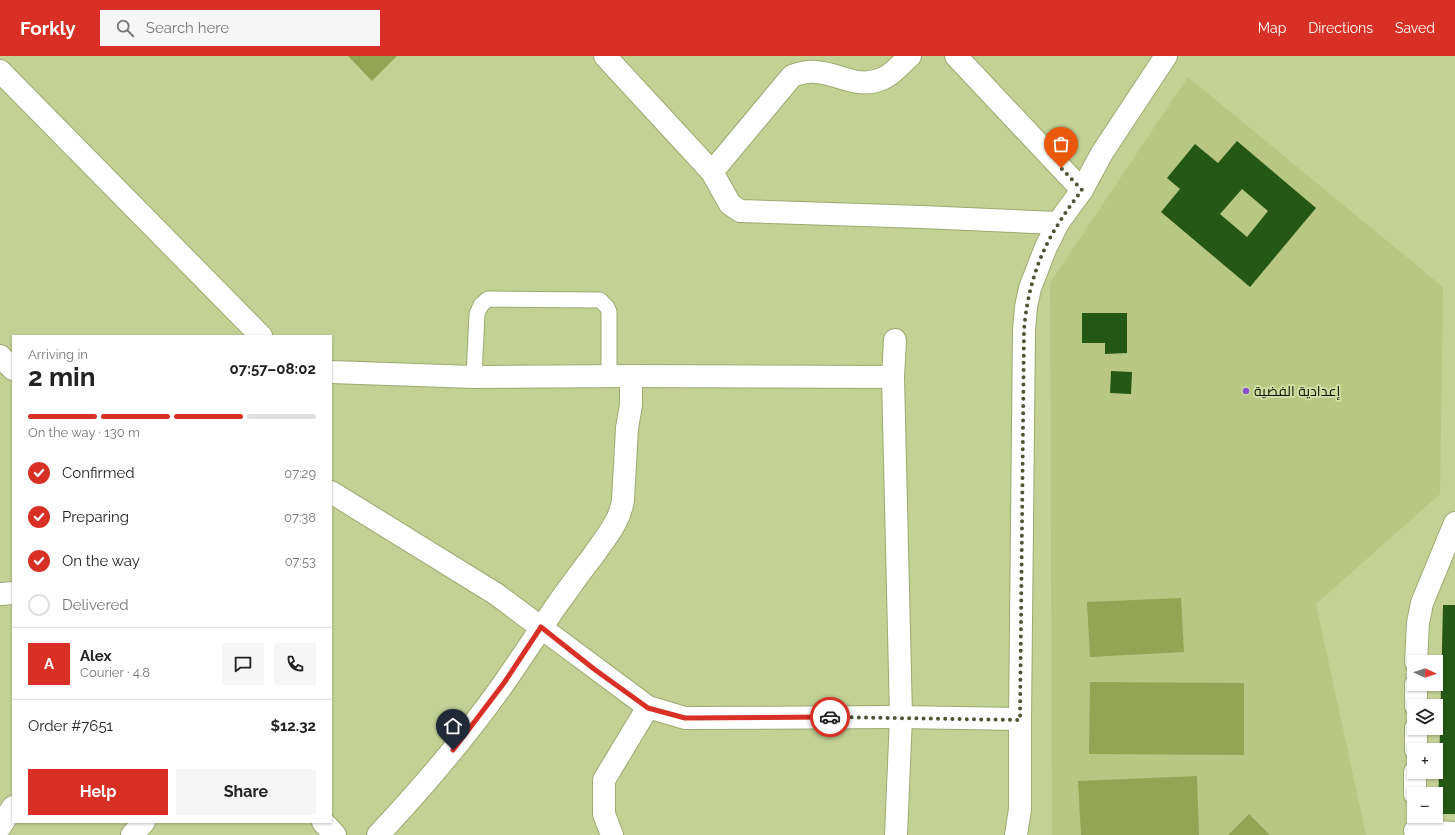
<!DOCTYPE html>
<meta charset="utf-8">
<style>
body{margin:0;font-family:Raleway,Cairo,sans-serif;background:#f6f6f6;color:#222;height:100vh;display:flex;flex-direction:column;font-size:15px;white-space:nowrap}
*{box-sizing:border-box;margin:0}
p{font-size:13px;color:#767676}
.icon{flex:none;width:22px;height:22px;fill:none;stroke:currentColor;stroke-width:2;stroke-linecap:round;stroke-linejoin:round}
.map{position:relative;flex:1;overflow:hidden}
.panel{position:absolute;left:12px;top:279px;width:320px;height:488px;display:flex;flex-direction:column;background:#fff;border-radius:0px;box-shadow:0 1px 3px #0004}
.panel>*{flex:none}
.needle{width:26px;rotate:94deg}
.fabs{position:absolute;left:1407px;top:599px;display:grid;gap:8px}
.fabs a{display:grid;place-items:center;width:36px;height:36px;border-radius:0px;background:#fff;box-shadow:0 1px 3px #0004;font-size:20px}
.pin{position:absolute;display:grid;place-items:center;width:34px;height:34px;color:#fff;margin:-41px -17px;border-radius:50% 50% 50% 0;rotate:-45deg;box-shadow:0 0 4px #0007}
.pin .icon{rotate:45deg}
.courier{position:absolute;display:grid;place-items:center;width:40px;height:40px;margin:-20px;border:3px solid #d93025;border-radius:50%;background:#fff;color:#222;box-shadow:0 1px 5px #0007}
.head em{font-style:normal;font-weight:700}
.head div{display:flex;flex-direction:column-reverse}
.head{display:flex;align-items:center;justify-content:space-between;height:68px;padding:0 16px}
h1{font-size:26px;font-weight:700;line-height:30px}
.bar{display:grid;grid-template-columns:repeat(4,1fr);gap:6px 4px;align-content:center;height:48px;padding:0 16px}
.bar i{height:5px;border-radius:3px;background:#e0e0e0}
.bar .active{background:#d93025}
.bar p{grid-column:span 4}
.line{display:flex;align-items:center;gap:10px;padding:0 16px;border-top:1px solid #e0e0e0}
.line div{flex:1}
.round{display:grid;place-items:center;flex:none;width:42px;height:42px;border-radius:0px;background:#f6f6f6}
ol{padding:0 16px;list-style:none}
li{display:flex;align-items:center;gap:12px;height:44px}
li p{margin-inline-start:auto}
li .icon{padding:4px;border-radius:50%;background:#d93025;color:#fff;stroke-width:4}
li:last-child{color:#767676}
li i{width:22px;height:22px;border:2px solid #e0e0e0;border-radius:50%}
.cta{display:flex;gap:8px;margin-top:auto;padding:8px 16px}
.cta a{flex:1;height:46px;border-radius:0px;background:#d93025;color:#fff;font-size:16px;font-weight:700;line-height:46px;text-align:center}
.cta a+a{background:#f6f6f6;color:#222}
header{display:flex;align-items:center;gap:24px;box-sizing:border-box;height:56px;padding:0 20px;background:#d93025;color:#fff}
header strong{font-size:19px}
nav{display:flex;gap:22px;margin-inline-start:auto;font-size:14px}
.search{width:280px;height:36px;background:#f6f6f6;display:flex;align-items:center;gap:10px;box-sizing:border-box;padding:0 14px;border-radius:0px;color:#767676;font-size:15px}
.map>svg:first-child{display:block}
.built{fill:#b8c784}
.green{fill:#93a555}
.building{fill:#255715;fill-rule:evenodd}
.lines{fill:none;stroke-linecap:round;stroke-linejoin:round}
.service-casing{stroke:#9caa6f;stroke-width:17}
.minor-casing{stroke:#9caa6f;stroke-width:24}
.tertiary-casing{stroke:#9caa6f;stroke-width:24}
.service{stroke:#fff;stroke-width:15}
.minor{stroke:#fff;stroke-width:22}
.tertiary{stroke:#fff;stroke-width:22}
.done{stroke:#4d5434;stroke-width:4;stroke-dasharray:0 7.2}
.route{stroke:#d93025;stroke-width:5}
.poi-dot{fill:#8453cb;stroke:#cfdea1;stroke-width:1.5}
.labels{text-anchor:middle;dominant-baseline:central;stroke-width:4;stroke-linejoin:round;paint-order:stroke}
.poi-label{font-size:14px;fill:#0d1100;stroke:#cfdea1;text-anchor:start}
</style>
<header>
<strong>Forkly</strong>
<div class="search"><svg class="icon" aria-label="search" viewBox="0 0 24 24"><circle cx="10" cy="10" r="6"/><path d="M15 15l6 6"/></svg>Search here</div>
<nav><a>Map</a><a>Directions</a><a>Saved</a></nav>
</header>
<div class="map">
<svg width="1455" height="779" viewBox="0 0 1455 779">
<rect width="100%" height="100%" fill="#c3d195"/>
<path class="built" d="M1188,21L1443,231L1440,438L1316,548L1366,779H1052L1050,227Z"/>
<g class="green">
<path d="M348,0H397L372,25Z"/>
<path d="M1181,542L1184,596L1090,601L1087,546Z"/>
<path d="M1090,626L1244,627V699L1089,698Z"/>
<path d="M1197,720L1199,779H1081L1078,725Z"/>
<path d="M1249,758L1270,779H1228Z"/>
</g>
<g class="building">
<path d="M1237,85L1316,152L1250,231L1161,156L1180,133L1167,122L1195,88L1218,107ZM1242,133L1268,155L1247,181L1220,158Z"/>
<path d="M1082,257H1127V297L1105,298V287H1082Z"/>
<path d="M1111,315L1132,316L1131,338L1110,337Z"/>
<path d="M1443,549H1455V758H1438Z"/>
</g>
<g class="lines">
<defs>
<path id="service" d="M474,321L477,258L481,249L488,243L600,244L607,251L609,256V321"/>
<g id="minor">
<path d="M605,0L712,116L730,148L740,155L922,161L1058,167"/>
<path d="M956,0L1082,134"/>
<path d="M0,15L261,280"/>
<path d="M712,116L792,20C800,17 807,15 816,16C841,18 859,34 884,22C893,18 903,6 910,0"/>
<path d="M895,284L893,321L901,661L896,779"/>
<path d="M0,300L13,313"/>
<path d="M331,316L474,321L631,320L893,321"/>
<path d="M331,436L496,538L648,651L685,662L901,661L1020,663"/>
<path d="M0,538L13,537"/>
<path d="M1416,606L1418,567L1422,547L1455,467"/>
<path d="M1416,650V628"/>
<path d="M1416,694V672"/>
<path d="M1415,738V716"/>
<path d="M323,766L335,779"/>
<path d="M0,771L13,751"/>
<path d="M1415,775L1455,777"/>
<path d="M132,779L144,766"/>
<path d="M378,779C423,731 466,681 504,627C523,600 540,573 559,546C570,531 581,515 593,500C605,482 620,466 623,444L627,372L631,349V320"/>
<path d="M612,779L604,758V724L648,651"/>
</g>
<path id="tertiary" d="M1016,779L1020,753V663L1024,274L1026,251L1030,232L1046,191L1058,167L1082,134L1102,97L1166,0"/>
</defs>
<use href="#service" class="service-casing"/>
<use href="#minor" class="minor-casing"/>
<use href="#tertiary" class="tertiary-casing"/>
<use href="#service" class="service"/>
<use href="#minor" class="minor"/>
<use href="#tertiary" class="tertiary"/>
</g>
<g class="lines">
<path class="done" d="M830,661L1020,664L1024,274C1027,236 1038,199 1059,167C1066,155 1074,145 1082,134L1061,112"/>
<path class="route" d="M453,694L504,627L541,571L594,613L648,652L685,662L830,661"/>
</g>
<circle class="poi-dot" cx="1246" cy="335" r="4"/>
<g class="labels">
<g class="poi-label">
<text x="1254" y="335">إعدادية الفضية</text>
</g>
</g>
</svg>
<div class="fabs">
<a><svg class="needle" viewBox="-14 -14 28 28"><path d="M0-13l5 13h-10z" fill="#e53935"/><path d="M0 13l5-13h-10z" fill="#767676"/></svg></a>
<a><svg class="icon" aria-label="layers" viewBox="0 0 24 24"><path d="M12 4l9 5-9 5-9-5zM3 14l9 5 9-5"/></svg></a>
<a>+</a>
<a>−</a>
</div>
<div class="pin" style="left:1061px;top:112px;background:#ea580c"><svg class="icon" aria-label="bag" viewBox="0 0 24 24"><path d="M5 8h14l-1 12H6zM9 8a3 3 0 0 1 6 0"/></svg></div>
<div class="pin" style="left:453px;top:694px;background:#1f2937"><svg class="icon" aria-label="home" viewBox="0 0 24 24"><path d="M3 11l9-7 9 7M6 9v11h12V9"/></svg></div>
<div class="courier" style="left:830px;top:661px"><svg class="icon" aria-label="car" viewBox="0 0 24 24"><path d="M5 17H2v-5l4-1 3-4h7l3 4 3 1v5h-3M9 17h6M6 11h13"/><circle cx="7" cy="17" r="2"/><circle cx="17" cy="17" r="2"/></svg></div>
<section class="panel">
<div class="head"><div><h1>2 min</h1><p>Arriving in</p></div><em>07:57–08:02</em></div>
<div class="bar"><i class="active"></i><i class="active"></i><i class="active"></i><i></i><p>On the way · 130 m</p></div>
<ol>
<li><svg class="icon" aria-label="check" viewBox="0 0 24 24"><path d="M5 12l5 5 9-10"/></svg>Confirmed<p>07:29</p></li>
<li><svg class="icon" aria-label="check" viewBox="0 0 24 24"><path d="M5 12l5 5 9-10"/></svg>Preparing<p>07:38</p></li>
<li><svg class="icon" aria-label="check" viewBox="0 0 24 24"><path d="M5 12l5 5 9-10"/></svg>On the way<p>07:53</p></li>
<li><i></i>Delivered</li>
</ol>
<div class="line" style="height:72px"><b class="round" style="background:#d93025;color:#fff">A</b><div><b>Alex</b><p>Courier · 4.8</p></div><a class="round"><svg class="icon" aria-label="chat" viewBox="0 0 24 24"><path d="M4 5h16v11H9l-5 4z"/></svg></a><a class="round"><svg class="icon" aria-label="phone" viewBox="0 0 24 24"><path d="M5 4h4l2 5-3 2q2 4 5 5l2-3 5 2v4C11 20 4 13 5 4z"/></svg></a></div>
<div class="line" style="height:52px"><div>Order #7651</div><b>$12.32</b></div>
<div class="cta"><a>Help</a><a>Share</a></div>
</section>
</div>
